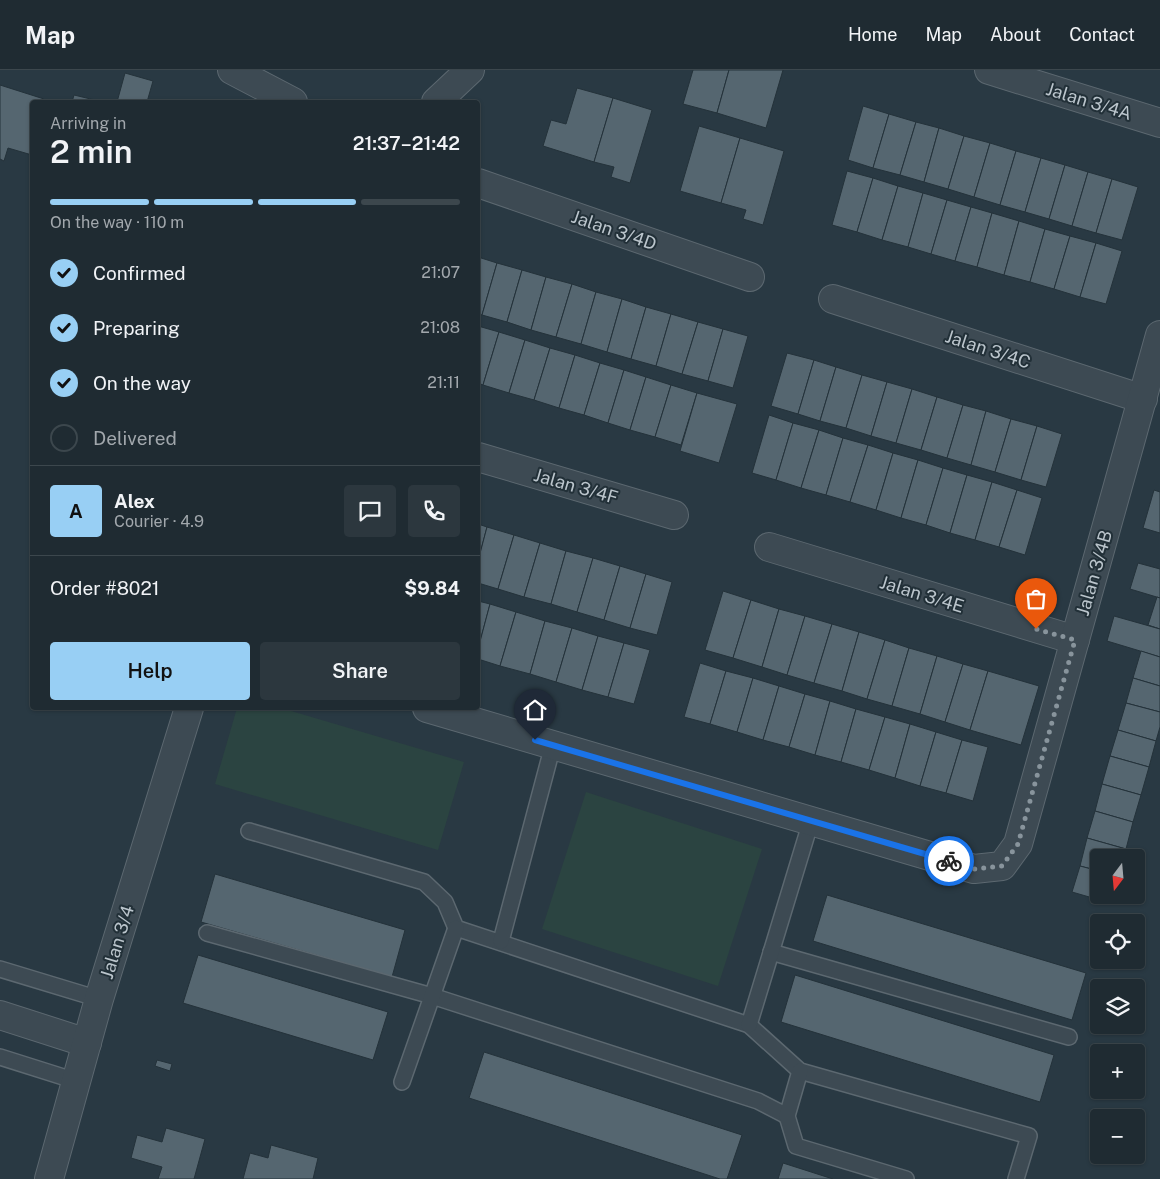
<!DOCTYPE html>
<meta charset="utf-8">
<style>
body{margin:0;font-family:"Public Sans",sans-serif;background:#2c373e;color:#f1f3f6;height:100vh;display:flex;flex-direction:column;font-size:19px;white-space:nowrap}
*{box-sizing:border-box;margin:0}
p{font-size:16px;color:#a1a7ac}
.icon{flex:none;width:28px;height:28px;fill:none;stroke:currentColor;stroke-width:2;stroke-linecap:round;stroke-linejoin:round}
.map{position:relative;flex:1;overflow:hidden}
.side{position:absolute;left:30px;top:30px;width:450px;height:610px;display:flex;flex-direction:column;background:#1f2b32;border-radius:5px;box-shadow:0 1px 4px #0004,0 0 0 1px #3c474d}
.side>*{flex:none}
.needle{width:32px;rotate:196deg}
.tools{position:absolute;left:1090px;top:779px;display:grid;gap:10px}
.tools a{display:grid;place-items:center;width:55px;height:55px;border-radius:5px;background:#1f2b32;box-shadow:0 1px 4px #0004,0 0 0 1px #3c474d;font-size:25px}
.pin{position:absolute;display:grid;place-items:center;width:42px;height:42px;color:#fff;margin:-51px -21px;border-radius:50% 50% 50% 0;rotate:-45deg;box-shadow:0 0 5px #0007}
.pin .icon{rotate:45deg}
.courier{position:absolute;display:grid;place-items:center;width:50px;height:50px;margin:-25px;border:4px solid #1a73e8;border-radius:50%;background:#fff;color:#222;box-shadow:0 1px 6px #0007}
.overview em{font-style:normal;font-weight:600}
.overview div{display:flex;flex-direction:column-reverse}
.overview{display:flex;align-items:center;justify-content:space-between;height:85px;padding:0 20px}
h1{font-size:32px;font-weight:600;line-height:38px}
.bar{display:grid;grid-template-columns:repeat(4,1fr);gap:8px 5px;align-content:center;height:60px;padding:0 20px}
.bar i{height:6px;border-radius:4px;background:#3c474d}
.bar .active{background:#98cff4}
.bar p{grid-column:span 4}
.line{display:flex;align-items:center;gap:12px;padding:0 20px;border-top:1px solid #3c474d}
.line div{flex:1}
.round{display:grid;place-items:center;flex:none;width:52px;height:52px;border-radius:5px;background:#2c373e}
ol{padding:0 20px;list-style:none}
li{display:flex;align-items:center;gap:15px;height:55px}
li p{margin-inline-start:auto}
li .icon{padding:5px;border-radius:50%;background:#98cff4;color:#111;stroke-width:4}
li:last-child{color:#a1a7ac}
li i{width:28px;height:28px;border:2px solid #3c474d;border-radius:50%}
.button{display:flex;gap:10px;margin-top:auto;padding:10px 20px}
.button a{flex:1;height:58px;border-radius:5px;background:#98cff4;color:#111;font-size:20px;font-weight:600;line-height:58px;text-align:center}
.button a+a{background:#2c373e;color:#f1f3f6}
header{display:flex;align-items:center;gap:30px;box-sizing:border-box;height:70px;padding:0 25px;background:#1f2b32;border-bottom:1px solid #3c474d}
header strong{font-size:24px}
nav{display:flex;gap:28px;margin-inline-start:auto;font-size:18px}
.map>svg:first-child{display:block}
.green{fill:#2b4441}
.building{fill:#556670;stroke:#24323a}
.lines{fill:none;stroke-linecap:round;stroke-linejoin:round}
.service-casing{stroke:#5c6870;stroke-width:18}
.minor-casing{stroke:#5c6870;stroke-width:30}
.tertiary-casing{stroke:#5c6870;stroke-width:30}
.service{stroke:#3d4a53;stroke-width:15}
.minor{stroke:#3d4a53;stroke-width:28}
.tertiary{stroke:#3d4a53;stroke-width:28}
.done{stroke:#88949c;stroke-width:5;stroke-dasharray:0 9}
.route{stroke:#1a73e8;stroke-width:6}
.labels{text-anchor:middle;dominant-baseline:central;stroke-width:4;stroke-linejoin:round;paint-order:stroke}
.street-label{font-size:18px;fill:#bbc5cc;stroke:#223038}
</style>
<header>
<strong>Map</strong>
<nav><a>Home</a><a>Map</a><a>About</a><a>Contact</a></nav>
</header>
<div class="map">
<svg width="1160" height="1109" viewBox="0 0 1160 1109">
<rect width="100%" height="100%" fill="#293943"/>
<g class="green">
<path d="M237,638H281L464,692L438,780L215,714Z"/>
<path d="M586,722L762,779L718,916L542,859Z"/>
</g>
<g class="building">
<path d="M693,0H729L717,43L683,34Z"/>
<path d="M729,0H783L766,58L717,43Z"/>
<path d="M125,3L153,11L147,32H117Z"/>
<path d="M0,15L44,29L43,32H32V85L8,78L4,91L0,89Z"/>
<path d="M577,18L613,28L594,92L543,76L551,50L566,54Z"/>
<path d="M74,25L103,32H72Z"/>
<path d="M613,28L652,40L630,113L611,107L614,97L594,92Z"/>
<path d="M863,36L889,44L873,98L848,90Z"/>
<path d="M889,44L916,52L900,105L873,98Z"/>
<path d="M916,52L939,58L924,112L900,105Z"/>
<path d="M699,56L740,68L721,133L680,121Z"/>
<path d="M939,58L964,66L948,119L924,112Z"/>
<path d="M964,66L990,73L974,127L948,119Z"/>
<path d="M740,68L784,81L763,155L743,149L746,140L721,133Z"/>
<path d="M990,73L1016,81L1000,135L974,127Z"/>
<path d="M1016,81L1041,88L1025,142L1000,135Z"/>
<path d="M1041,88L1065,95L1049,149L1025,142Z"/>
<path d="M1065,95L1088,102L1072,156L1049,149Z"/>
<path d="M847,101L873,108L857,162L832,155Z"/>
<path d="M1088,102L1112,109L1096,163L1072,156Z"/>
<path d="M873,108L898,116L882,170L857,162Z"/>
<path d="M1112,109L1138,117L1122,170L1096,163Z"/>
<path d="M898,116L923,123L908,177L882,170Z"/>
<path d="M923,123L947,130L931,184L908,177Z"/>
<path d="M947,130L971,137L955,191L931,184Z"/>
<path d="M971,137L992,143L977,197L955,191Z"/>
<path d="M992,143L1019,151L1004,205L977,197Z"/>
<path d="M1019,151L1045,159L1030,212L1004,205Z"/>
<path d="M1045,159L1070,166L1054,219L1030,212Z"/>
<path d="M1070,166L1096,173L1080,227L1054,219Z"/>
<path d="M1096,173L1122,181L1106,234L1080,227Z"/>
<path d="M478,187L497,193L482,245L478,244Z"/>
<path d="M497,193L522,200L507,252L482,245Z"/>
<path d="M522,200L546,207L531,260L507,252Z"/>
<path d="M546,207L572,214L556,267L531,260Z"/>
<path d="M572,214L596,222L581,274L556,267Z"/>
<path d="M596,222L622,229L607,282L581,274Z"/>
<path d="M622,229L646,237L631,289L607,282Z"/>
<path d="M646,237L671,244L656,296L631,289Z"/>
<path d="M671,244L698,252L682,304L656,296Z"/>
<path d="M698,252L723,259L708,311L682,304Z"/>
<path d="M478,256L499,262L483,315L478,313Z"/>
<path d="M723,259L748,266L733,318L708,311Z"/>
<path d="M499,262L525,270L509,323L483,315Z"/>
<path d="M525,270L550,278L534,330L509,323Z"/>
<path d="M550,278L575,285L559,338L534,330Z"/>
<path d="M787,283L814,290L798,344L771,336Z"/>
<path d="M575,285L600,293L584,345L559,338Z"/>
<path d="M814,290L836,297L820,351L798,344Z"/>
<path d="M600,293L624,300L608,353L584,345Z"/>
<path d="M836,297L862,305L846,358L820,351Z"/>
<path d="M624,300L646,307L630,360L608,353Z"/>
<path d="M862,305L887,312L871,366L846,358Z"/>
<path d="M646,307L671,315L655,367L630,360Z"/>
<path d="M887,312L912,319L896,373L871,366Z"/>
<path d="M671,315L697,323L681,375L655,367Z"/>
<path d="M912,319L937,327L921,380L896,373Z"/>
<path d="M697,323L737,334L719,393L680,381Z"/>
<path d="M937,327L963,335L947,388L921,380Z"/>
<path d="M963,335L986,341L971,395L947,388Z"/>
<path d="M986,341L1011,349L995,402L971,395Z"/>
<path d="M769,345L793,353L776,410L752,403Z"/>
<path d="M1011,349L1037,356L1021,410L995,402Z"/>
<path d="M793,353L819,360L801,418L776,410Z"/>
<path d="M1037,356L1062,364L1046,417L1021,410Z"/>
<path d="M819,360L843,368L826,425L801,418Z"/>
<path d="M843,368L868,375L850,432L826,425Z"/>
<path d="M868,375L893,383L876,440L850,432Z"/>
<path d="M893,383L918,390L901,448L876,440Z"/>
<path d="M918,390L943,398L926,455L901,448Z"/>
<path d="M943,398L967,405L950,463L926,455Z"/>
<path d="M967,405L992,412L975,470L950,463Z"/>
<path d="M992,412L1017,420L999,477L975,470Z"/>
<path d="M1017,420L1042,428L1025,485L999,477Z"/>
<path d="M1154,420L1160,422V463L1143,458Z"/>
<path d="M478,454L487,457L478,491Z"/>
<path d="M487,457L514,465L498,519L478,513V491Z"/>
<path d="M514,465L540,473L524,527L498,519Z"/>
<path d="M540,473L566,481L551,534L524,527Z"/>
<path d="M566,481L593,488L577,542L551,534Z"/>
<path d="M593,488L620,496L604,550L577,542Z"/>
<path d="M1138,493L1160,499V528L1130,519Z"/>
<path d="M620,496L646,504L630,558L604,550Z"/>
<path d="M646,504L672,512L657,565L630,558Z"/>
<path d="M723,521L751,530L733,588L705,580Z"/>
<path d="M1157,527L1160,528V559L1148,555Z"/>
<path d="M751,530L779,539L762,597L733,588Z"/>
<path d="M478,531L490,534L478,579Z"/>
<path d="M490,534L516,542L500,596L478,589V579Z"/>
<path d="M779,539L805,546L787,605L762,597Z"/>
<path d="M516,542L545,551L530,604L500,596Z"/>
<path d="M805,546L832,554L814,613L787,605Z"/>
<path d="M1114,546L1160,559V587L1107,571Z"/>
<path d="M545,551L572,558L556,612L530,604Z"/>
<path d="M832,554L859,562L842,621L814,613Z"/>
<path d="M572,558L598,566L582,620L556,612Z"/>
<path d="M859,562L885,570L867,629L842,621Z"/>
<path d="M598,566L624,573L608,627L582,620Z"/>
<path d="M885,570L909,578L892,636L867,629Z"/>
<path d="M624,573L650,580L634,634L608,627Z"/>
<path d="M909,578L937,586L920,644L892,636Z"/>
<path d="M1141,581L1160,587V616L1133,608Z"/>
<path d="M937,586L963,594L945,652L920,644Z"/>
<path d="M700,593L726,601L710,654L684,647Z"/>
<path d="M963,594L988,601L970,660L945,652Z"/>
<path d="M726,601L753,608L737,662L710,654Z"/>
<path d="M988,601L1039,616L1021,675L970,660Z"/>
<path d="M753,608L779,616L763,670L737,662Z"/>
<path d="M1133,608L1160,616V642L1126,633Z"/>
<path d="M779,616L805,624L789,677L763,670Z"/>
<path d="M805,624L830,631L815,685L789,677Z"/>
<path d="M830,631L856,639L841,692L815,685Z"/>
<path d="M1126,633L1160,642V657L1156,671L1118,660Z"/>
<path d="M856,639L885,647L869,700L841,692Z"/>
<path d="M885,647L910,654L895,708L869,700Z"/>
<path d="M910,654L936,662L920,716L895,708Z"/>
<path d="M1118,660L1156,671L1149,697L1110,686Z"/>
<path d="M936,662L962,670L946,723L920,716Z"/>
<path d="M962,670L988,677L973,731L946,723Z"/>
<path d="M1110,686L1149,697L1141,725L1102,714Z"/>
<path d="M1102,714L1141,725L1133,752L1095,741Z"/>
<path d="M1095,741L1133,752L1126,779L1087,768Z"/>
<path d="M1087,768L1126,779L1123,788H1099V801L1080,796Z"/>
<path d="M1080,796L1099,801V825H1112L1110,833L1072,822Z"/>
<path d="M215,804L405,860L392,907L201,852Z"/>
<path d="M827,825L1086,903L1072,950L813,871Z"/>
<path d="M198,885L388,942L373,990L183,933Z"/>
<path d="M795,905L1054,985L1040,1032L781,952Z"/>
<path d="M484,982L742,1065L727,1109H720L469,1028Z"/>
<path d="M157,990L172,994L170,1001L155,996Z"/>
<path d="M166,1058L205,1069L194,1109H158L162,1097L131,1088L137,1065L162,1072Z"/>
<path d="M271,1075L318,1088L313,1109H243L250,1083L268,1088Z"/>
<path d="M783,1093L833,1109H778Z"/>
</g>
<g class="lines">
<defs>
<g id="service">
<path d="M249,761L424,812L445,832L456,858L749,955L800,1001L1029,1066L1016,1109"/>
<path d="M207,863L432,926L758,1031L787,1046"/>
<path d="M501,871L553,675"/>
<path d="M771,882L1069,967"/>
<path d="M0,899L99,929"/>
<path d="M749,955L811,751"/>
<path d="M0,987L76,1011"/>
<path d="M800,1001L787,1046L796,1076L906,1109"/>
<path d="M402,1012L456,858"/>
</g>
<g id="minor">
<path d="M232,0L293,32"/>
<path d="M989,0L1160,53"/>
<path d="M478,113L750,207"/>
<path d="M833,229L1143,329"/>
<path d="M478,387L674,445"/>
<path d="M769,477L1075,570"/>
<path d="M427,638L974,799L1002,796L1018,774L1160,265"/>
<path d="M0,945L87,973"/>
</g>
<g id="tertiary">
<path d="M436,32L470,0"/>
<path d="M49,1109L99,929L189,638"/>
</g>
</defs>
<use href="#service" class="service-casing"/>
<use href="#minor" class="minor-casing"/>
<use href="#tertiary" class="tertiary-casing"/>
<use href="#service" class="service"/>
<use href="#minor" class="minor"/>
<use href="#tertiary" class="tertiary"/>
</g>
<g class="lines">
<path class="done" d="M949,791L974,799L1002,796L1018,774L1075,570L1036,559"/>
<path class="route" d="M535,670L949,791"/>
</g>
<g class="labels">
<g class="street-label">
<text transform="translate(1089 31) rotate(17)">Jalan 3/4A</text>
<text transform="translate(614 160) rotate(19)">Jalan 3/4D</text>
<text transform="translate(988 279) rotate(18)">Jalan 3/4C</text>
<text transform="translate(576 416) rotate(16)">Jalan 3/4F</text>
<text transform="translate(1094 503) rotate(-74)">Jalan 3/4B</text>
<text transform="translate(922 524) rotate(17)">Jalan 3/4E</text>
<text transform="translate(117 872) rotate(-73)">Jalan 3/4</text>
</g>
</g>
</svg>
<div class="tools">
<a><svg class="needle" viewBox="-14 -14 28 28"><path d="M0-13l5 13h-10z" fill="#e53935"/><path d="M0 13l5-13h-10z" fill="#a1a7ac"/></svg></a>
<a><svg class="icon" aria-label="locate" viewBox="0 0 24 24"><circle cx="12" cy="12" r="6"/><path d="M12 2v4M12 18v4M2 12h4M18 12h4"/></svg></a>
<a><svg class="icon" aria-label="layers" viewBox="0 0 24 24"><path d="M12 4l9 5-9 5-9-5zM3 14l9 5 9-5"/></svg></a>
<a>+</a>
<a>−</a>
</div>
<div class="pin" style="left:1036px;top:559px;background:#ea580c"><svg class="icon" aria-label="bag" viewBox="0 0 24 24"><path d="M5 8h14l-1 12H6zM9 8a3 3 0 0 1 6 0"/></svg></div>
<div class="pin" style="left:535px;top:670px;background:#1f2937"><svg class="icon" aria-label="home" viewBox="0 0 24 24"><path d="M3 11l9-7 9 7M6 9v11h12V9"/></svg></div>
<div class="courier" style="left:949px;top:791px"><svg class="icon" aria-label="bike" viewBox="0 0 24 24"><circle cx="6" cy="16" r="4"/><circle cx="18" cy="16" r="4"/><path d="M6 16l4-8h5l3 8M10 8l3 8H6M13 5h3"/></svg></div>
<section class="side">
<div class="overview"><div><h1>2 min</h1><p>Arriving in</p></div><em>21:37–21:42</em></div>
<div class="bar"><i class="active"></i><i class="active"></i><i class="active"></i><i></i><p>On the way · 110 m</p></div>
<ol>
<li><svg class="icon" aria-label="check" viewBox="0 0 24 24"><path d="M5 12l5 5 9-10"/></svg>Confirmed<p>21:07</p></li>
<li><svg class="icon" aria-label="check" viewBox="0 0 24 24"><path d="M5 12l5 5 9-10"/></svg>Preparing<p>21:08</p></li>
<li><svg class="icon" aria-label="check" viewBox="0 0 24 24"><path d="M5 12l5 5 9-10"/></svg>On the way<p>21:11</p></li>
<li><i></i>Delivered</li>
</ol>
<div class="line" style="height:90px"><b class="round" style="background:#98cff4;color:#111">A</b><div><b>Alex</b><p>Courier · 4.9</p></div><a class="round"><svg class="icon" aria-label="chat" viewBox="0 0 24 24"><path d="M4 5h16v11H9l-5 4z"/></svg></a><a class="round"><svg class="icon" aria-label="phone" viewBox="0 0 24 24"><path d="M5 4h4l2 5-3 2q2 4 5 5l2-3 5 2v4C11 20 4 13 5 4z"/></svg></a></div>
<div class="line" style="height:65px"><div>Order #8021</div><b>$9.84</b></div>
<div class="button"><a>Help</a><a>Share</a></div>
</section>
</div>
